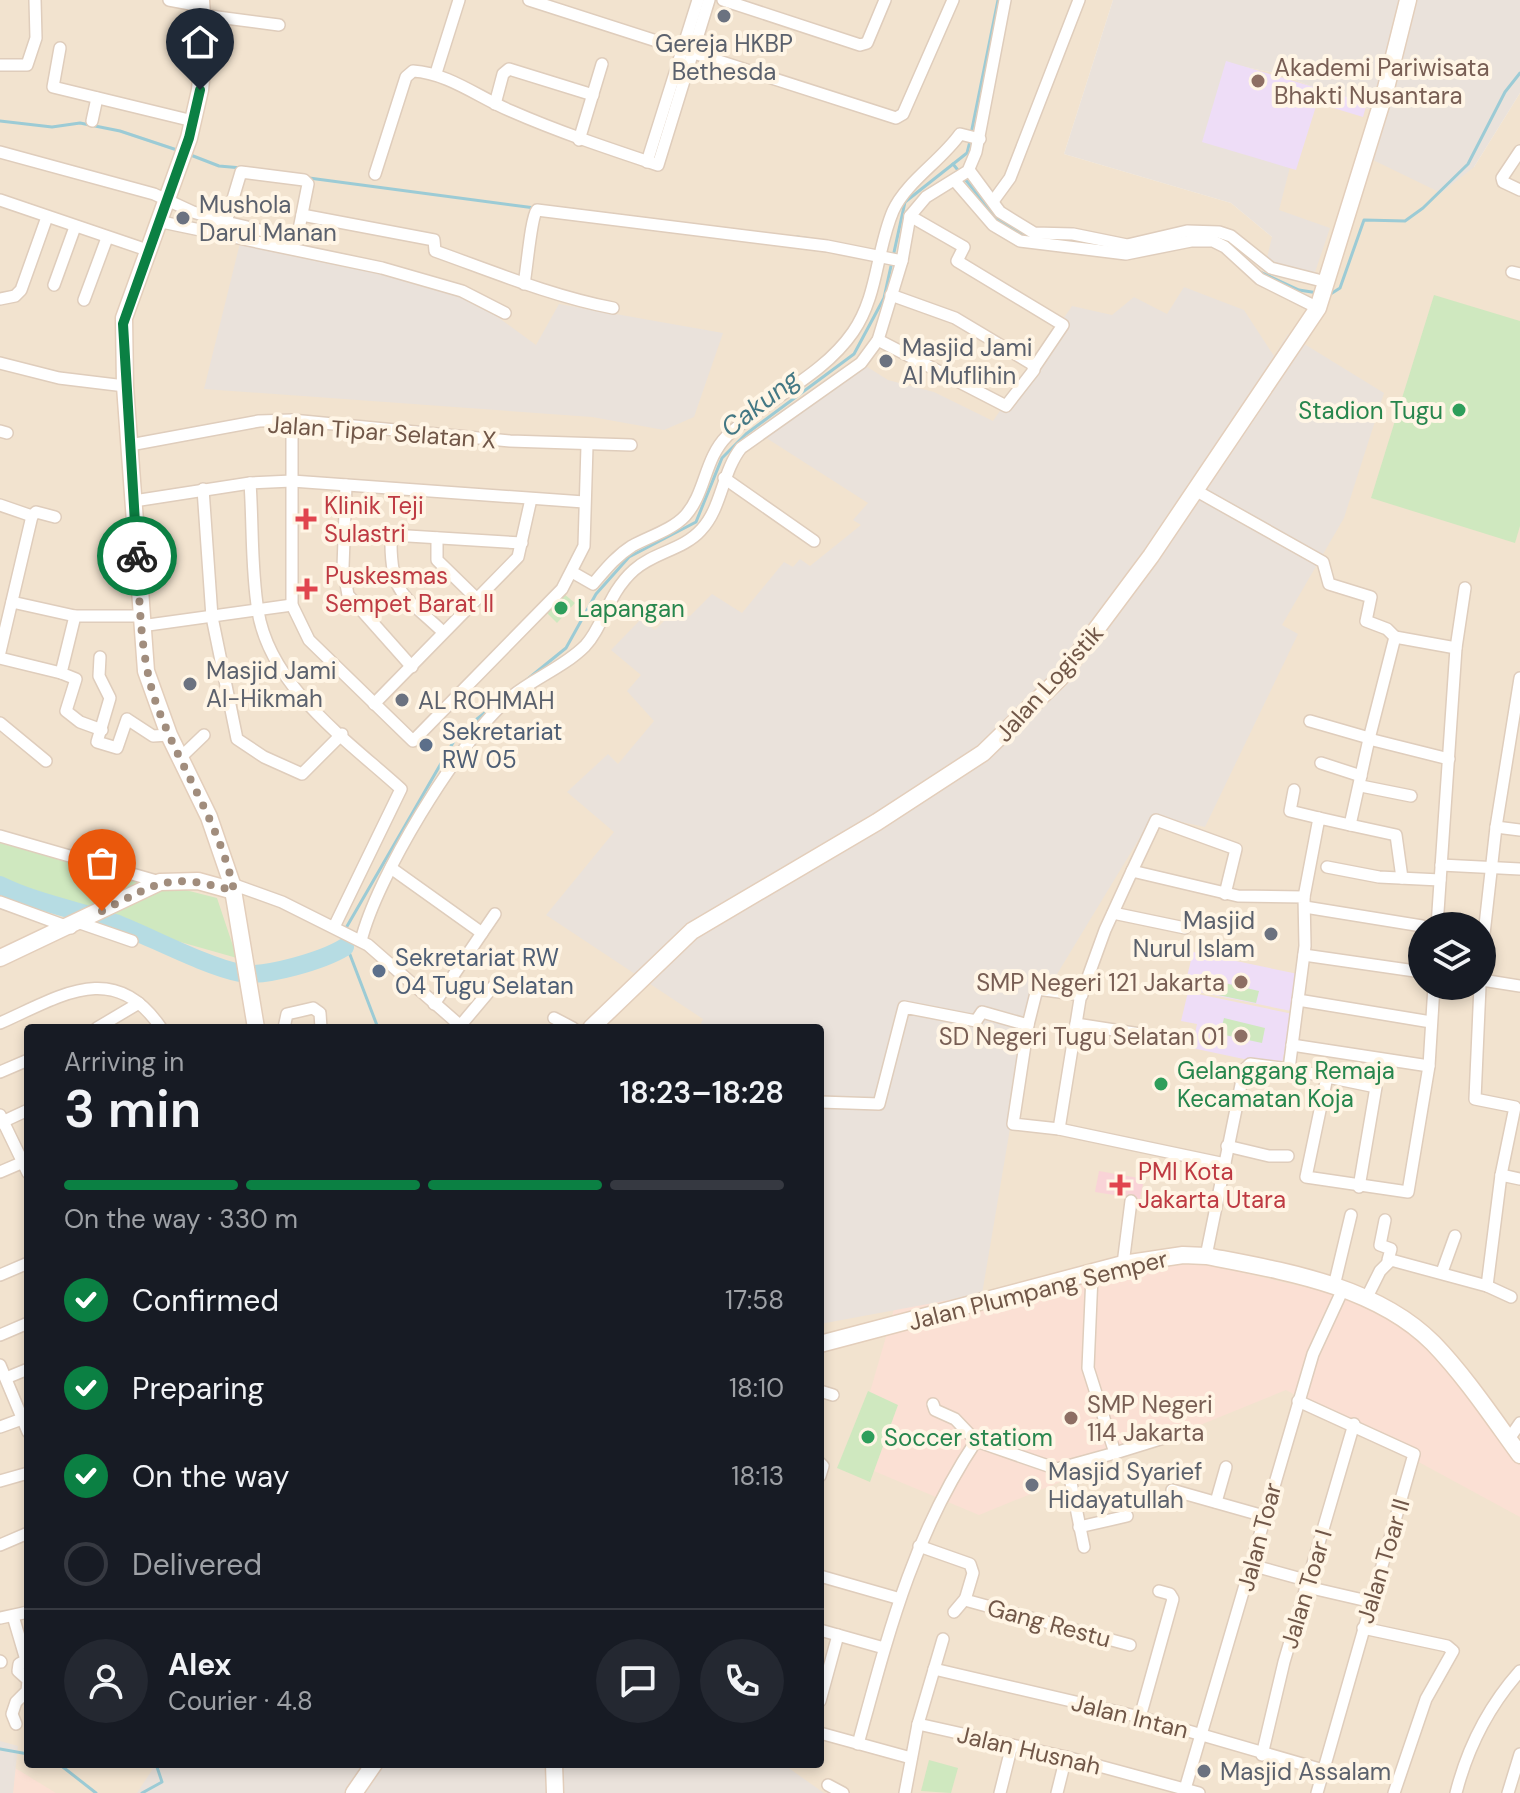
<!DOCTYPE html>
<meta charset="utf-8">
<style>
body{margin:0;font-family:"DM Sans",sans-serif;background:#242831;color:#f1f3f6;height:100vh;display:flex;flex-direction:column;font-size:30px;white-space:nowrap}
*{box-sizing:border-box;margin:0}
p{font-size:26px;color:#9ea1a6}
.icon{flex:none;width:44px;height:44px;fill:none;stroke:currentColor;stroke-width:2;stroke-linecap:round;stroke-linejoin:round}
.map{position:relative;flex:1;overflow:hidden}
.side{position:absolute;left:24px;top:1024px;width:800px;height:744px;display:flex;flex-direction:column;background:#171b24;border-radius:8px;box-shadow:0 4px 12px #0003}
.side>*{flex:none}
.fabs{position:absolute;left:1408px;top:912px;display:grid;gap:16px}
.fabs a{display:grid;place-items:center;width:88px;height:88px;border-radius:50%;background:#171b24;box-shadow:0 4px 12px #0003;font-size:40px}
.pin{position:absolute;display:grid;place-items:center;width:68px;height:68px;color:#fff;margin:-82px -34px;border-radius:50% 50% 50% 0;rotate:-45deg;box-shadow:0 0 8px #0007}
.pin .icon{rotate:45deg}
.courier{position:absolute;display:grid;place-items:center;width:80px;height:80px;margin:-40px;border:6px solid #0b8043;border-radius:50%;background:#fff;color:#222;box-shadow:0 2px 10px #0007}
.overview em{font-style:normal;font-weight:600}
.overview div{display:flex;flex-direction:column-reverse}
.overview{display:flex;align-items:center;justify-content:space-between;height:136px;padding:0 40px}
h1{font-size:52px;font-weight:600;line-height:60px}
.bar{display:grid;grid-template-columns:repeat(4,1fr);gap:12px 8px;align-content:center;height:96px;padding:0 40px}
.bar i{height:10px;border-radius:6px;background:#363941}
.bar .current{background:#0b8043}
.bar p{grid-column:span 4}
.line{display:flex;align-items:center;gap:20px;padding:0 40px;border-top:2px solid #363941}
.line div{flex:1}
.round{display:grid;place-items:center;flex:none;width:84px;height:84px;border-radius:42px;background:#242831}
ol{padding:0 40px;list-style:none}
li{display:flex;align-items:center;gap:24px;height:88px}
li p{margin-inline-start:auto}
li .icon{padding:8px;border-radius:50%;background:#0b8043;color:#fff;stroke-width:4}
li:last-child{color:#9ea1a6}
li i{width:44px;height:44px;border:4px solid #363941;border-radius:50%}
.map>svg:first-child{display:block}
.residential{fill:#f2e3cf;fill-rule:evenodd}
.commercial{fill:#fbe0d4}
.industrial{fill:#eae2db}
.education{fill:#eeddf7}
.medical{fill:#f9d3d7}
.green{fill:#cfe8bf}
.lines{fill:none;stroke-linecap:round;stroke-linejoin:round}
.stream{stroke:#9ccbd5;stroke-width:3}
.river{stroke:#b6dce3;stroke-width:18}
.street-casing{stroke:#dfcdbc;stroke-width:14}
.secondary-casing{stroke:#e3cebb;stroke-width:19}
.street{stroke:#fff;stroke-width:11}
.secondary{stroke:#fff;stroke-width:16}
.done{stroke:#a18d7d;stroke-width:8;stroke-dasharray:0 14.4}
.route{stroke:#0b8043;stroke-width:10}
.worship-dot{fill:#6b7280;stroke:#fff5e5;stroke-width:3}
.education-dot{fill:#8d6e63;stroke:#fff5e5;stroke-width:3}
.leisure-dot{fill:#2e9e5b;stroke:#fff5e5;stroke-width:3}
.health-dot{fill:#e0444e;stroke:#fff5e5;stroke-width:3}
.service-dot{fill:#5c6f8a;stroke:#fff5e5;stroke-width:3}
.labels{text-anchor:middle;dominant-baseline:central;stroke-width:8;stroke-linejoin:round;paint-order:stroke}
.worship-label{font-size:24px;fill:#5b616d;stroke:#fff5e5;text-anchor:start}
.education-label{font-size:24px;fill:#785e54;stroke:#fff5e5;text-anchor:start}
.leisure-label{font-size:24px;fill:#27864d;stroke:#fff5e5;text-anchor:start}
.street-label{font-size:24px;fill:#715748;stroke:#fff5e5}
.health-label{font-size:24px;fill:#be3a42;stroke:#fff5e5;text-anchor:start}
.service-label{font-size:24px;fill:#4e5e75;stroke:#fff5e5;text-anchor:start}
.water-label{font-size:26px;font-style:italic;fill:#437884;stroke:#fff5e5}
</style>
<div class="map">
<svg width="1520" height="1793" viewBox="0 0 1520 1793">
<rect width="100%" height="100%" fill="#fbf1e0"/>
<path class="residential" d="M0,0H1113L1064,154L1231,203L1272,237L1279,211L1230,64L1280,74L1386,116L1474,167L1520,93V1793H0ZM1422,926H1482V986H1422ZM28,1028H820V1764H28Z"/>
<g class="commercial">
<path d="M1175,1257L1339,1295L1391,1321L1436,1335L1520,1451V1517L1286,1390L979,1515L850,1461L894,1309Z"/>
<path d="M15,1768L56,1793H13Z"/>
</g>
<g class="industrial">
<path d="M1113,0H1520V93L1474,167L1441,193L1373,160L1386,116L1280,74L1230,64L1290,167L1279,210L1330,228L1313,278L1266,262L1272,237L1231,203L1064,154Z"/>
<path d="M240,243L363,268L477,302L536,345L559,304L723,333L694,417L664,430L592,417L204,389Z"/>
<path d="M1184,287L1244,310L1274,356L1288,334L1384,393L1344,518L1282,625L1298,634L1205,827L1153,816L1028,1022L982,1294L820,1324V1028H699L703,1019L546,915L614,832L567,792L608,754L618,764L654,721L627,691L641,675L611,650L641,619L655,630L668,617L690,616L712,594L742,613L784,562L793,567L800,559L810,566L861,525L853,520L868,503L757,432L861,363L888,380L934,392L993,421L1072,306L1112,315L1134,297L1167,314Z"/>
<path d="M0,1741L18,1746L13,1793H0Z"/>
<path d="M156,1764H352L374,1775L381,1764H783L824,1793H137Z"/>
</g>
<g class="education">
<path d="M1226,61L1367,103L1363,117L1317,103L1296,170L1202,142Z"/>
<path d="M1193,952L1298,974L1291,1011L1184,989Z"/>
<path d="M1188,992L1293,1014L1281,1067L1192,1048L1197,1024L1181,1021Z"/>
</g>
<path class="medical" d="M1099,1171L1144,1179L1140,1199L1095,1192Z"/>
<g class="green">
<path d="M1434,295L1520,321V526L1515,543L1371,498Z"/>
<path d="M564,594L575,603L557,623L547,613Z"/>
<path d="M0,843L217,898L237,958L0,891Z"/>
<path d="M1216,981L1259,991L1256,1003L1213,994Z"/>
<path d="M1224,1018L1265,1028L1262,1043L1220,1034Z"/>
<path d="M868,1391L898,1405L870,1482L837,1468Z"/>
<path d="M929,1760L958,1768L951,1793L921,1791Z"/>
</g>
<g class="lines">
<g class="stream">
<path d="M0,121L52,127L80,123L120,131L177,150"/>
<path d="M971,134L998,0"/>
<path d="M188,154L219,166L242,168"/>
<path d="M953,164L997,219L1026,237"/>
<path d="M309,178L535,208"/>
<path d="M797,237L837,243"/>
<path d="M1061,241H1081"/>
<path d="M1258,271L1299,290L1318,293"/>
<path d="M1329,295L1340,288L1364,220L1405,221L1423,208L1468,164L1505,92L1520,73"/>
<path d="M524,682L566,648L596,594L629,557L696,522L722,458L746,434L854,354L884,298L905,202L967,153L970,141"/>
<path d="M346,928L458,734L496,704"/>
<path d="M344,939L378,1028"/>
<path d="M0,1749L28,1754"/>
<path d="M59,1764L96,1793"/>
<path d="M142,1793L162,1782L156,1764"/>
</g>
<path class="river" d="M0,885C34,902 77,910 115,923C151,937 205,966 240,973C265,978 324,960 345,947"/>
<defs>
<g id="street">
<path d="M169,0L201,6"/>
<path d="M529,0L896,118L903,114L953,0"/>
<path d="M723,0L860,45L867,43L885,0"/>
<path d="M202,15L279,25"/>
<path d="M60,48L53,87L193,121"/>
<path d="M0,65H27L36,38L35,0"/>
<path d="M436,73L459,0"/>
<path d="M495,104L503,74L509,69L593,95"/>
<path d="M92,121L97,98"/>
<path d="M579,140L602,64"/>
<path d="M1520,151L1502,178L1503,182L1520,190"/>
<path d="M0,152L154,194L193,212L226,222L293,238L298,234L308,184L304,180L241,172L226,222"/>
<path d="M647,162L698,0"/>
<path d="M969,170L1000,212L1034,233L1073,234L1127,245L1187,231L1219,232L1231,236L1271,268L1326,282"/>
<path d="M375,174L406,77L413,71C448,73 478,97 511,111C559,132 607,148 658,165L709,0"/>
<path d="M955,181L993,225L1020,241L1126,254L1191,241H1213L1225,247L1260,279L1318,308"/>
<path d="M0,200L147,250"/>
<path d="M994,200L1010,178L1079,0"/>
<path d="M302,215L434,240L435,251C494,272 551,296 613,308"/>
<path d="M910,216L964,247L957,261L1063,325L1034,368"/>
<path d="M157,221L382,268L462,291L505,313"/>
<path d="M1512,272L1520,274"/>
<path d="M524,284C527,268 531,217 537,210L827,246L902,261"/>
<path d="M54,285L75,227"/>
<path d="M0,299L15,296L21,290L47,217"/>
<path d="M84,300L107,238"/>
<path d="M878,340L1006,406L1034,370L1032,364L955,318L891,295"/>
<path d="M0,363L59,378L125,386"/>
<path d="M292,420V605L309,640L413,741L562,589L584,546L587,446"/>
<path d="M0,431L7,433"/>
<path d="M130,445L259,421L292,420L510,441L631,445"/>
<path d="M724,478L814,541"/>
<path d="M250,483C253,525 251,569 258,611C270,687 348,741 401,789L334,927"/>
<path d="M346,485L343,567L348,595L412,667"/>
<path d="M203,489L212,617L237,739L264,757L302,774L342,734"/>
<path d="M1195,490L1323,562L1329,584L1371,597L1366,621L1387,629L1395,637"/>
<path d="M134,501L250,483L292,481L584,502"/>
<path d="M0,505L32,516"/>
<path d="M32,516L36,512L55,517"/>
<path d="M343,532L522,543"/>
<path d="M391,535C390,595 402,593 443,632"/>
<path d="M437,538V560L477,599"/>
<path d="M572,572L593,584C605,570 616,556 632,546C648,537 672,530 685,516C706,493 704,459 727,436C766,399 822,377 853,332C878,296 876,251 893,211C906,182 941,161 960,134L980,139"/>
<path d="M12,602L75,616H141"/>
<path d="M75,616L61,673L76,679L66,711L80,722L102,730"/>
<path d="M141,626L292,605"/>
<path d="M0,652L32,516"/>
<path d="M100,657L99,676L110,698L97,742L117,748L127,719L153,736L169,735"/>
<path d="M0,658L61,673"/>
<path d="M374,704L518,557L531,499"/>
<path d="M1310,721L1369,738"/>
<path d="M0,723L46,761"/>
<path d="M1369,739L1395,637L1456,648"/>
<path d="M180,758L204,735"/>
<path d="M1321,763L1361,776"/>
<path d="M1361,786L1411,796"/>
<path d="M1294,790L1290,811L1319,818"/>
<path d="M1350,825L1396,835L1402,878"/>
<path d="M1496,827L1520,830"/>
<path d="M0,836L160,882"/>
<path d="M1441,865L1520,869"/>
<path d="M1327,867L1379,877L1440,880"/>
<path d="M391,868L482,933L434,1004"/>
<path d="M1132,871L1156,820L1236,849L1225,894"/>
<path d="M232,884L282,902L368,945L463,1028"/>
<path d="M1304,897L1319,818L1350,825L1369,739L1449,759"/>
<path d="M0,902L71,928"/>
<path d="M1305,907L1422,926"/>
<path d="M1113,913L1185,928"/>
<path d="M80,923L132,941"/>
<path d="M1437,926L1456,648L1465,588"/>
<path d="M482,933L495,914"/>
<path d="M361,941C376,878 457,745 505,702C529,680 562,669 585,646C604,626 607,594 634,570C654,552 683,550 701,530C722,508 722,472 741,448L861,363L878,340L902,261L910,216L926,197L968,171L976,152L1005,0"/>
<path d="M1482,952L1496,827L1520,678"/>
<path d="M1304,955L1422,972"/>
<path d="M1482,980L1520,986"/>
<path d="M1298,1000L1431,1022"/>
<path d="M554,1018L573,1028"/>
<path d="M0,1023C59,997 114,958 161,1028"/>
<path d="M1076,1024L1153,1036"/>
<path d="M1028,1025L1037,989L1082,995"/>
<path d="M460,1026L497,982"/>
<path d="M97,1028L139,1003"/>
<path d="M284,1028L287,1014L313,1008L320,1013L321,1028"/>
<path d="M1292,1045L1429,1066"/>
<path d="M1289,1069L1376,1087L1359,1187"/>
<path d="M0,1072L28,1060"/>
<path d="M1327,1077L1306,1177L1408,1192L1429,1066L1434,986"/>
<path d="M820,1102L879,1104L904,1007L976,1021L982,1012L1028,1025L1013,1124L1059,1129L1225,1164"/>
<path d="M0,1115L28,1173"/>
<path d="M0,1123L28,1110"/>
<path d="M1059,1129L1080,999L1105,930L1132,871L1238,896L1304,897L1305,946L1289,1069L1250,1064L1244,1070L1206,1256"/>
<path d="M1227,1146L1269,1156H1288"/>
<path d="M0,1172L28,1160"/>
<path d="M1501,1175L1520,1179"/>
<path d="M1385,1220L1380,1245L1391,1249L1388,1260"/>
<path d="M1123,1264L1131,1201"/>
<path d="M1442,1272L1455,1236"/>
<path d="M0,1275L28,1263"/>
<path d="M1334,1286L1351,1215"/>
<path d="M1487,1286L1511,1297"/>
<path d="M1366,1299L1380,1271L1391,1260L1487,1286L1501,1175L1515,1107L1475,1099L1480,986"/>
<path d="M0,1335L28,1323"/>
<path d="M0,1365L28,1432"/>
<path d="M6,1378L28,1369"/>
<path d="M820,1391L833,1395"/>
<path d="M1298,1401L1414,1454L1317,1793"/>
<path d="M933,1404L935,1410L955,1419L976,1441"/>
<path d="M0,1427L22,1419"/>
<path d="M1509,1439L1520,1423"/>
<path d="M1115,1453L1170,1436"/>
<path d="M820,1463L823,1466L820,1476"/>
<path d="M1068,1468L1084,1547"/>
<path d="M0,1481L28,1473"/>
<path d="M1172,1490L1264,1516"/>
<path d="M1216,1502L1226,1467"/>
<path d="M1079,1527L1127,1516"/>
<path d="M0,1545L28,1533"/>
<path d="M919,1546L970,1564L973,1573L965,1600L1130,1645"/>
<path d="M1251,1565L1309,1581"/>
<path d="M820,1576L897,1598"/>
<path d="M1307,1587L1372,1602"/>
<path d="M954,1612L965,1599"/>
<path d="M13,1616L26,1660L19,1664L18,1671L28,1680L27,1691L16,1702L12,1714L16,1724"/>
<path d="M0,1618L28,1612"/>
<path d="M1363,1628L1447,1646L1453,1651L1426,1699L1394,1793"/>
<path d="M820,1630L884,1648"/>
<path d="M0,1661L1,1662"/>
<path d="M934,1669L1140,1717L1323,1770"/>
<path d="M820,1701L838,1635"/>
<path d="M1140,1717L1173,1599L1170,1594L1159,1591"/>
<path d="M918,1724L1066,1757L1199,1793"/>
<path d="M820,1733L911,1758"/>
<path d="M858,1744C888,1635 912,1537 976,1441L1057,1469L1115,1453L1088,1368L1092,1275"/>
<path d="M1262,1755L1284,1662L1354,1424"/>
<path d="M828,1785L843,1793"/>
<path d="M1185,1789L1313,1354L1343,1289"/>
<path d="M905,1793L918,1724L943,1639"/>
<path d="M1000,1793L1012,1745"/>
<path d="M1057,1793L1066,1757"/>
<path d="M1456,1793C1468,1746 1488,1707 1520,1671"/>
<path d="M1508,1793L1520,1754"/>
</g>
<g id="secondary">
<path d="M201,0L204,47L200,90L189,138L124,318L125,386L146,671L169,735L209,817L232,884L256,1028"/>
<path d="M0,958L160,882L198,881L234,891"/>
<path d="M591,1028L692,931L877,822L983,753L1060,678L1151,556L1318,308L1385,92L1408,0"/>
<path d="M820,1344L1123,1264L1183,1255L1206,1256C1283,1271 1375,1285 1433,1343C1465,1376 1493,1418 1520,1455"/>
<path d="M554,1764L555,1793"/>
<path d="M354,1793L374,1764"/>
</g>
</defs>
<use href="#street" class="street-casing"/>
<use href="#secondary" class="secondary-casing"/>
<use href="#street" class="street"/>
<use href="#secondary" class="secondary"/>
</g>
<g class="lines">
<path class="done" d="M102,911C159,882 169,872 234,891C220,823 179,767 156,703C140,656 140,606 137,556"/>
<path class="route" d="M137,556L123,324L189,138L200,90"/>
</g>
<g class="worship-dot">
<circle cx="724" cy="16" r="8"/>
<circle cx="183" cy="218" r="8"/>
<circle cx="886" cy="361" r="8"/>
<circle cx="190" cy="684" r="8"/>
<circle cx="402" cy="700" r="8"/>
<circle cx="1271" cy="934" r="8"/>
<circle cx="1032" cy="1485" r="8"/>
<circle cx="1204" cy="1771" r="8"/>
</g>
<g class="education-dot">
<circle cx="1258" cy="81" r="8"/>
<circle cx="1241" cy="982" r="8"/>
<circle cx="1241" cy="1036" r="8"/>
<circle cx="1071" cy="1418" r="8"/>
</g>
<g class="leisure-dot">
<circle cx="1459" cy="410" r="8"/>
<circle cx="561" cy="608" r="8"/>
<circle cx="1161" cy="1084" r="8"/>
<circle cx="868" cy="1437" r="8"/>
</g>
<g class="health-dot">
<path d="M302 507h8v8h8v8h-8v8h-8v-8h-8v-8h8z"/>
<path d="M303 577h8v8h8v8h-8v8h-8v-8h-8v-8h8z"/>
<path d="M1116 1173h8v8h8v8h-8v8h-8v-8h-8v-8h8z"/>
</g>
<g class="service-dot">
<circle cx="426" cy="745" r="8"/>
<circle cx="379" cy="971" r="8"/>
</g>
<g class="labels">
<g class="worship-label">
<text x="724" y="43" text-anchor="middle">Gereja HKBP<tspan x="724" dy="28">Bethesda</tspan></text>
<text x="199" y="204">Mushola<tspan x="199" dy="28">Darul Manan</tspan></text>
<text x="902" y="347">Masjid Jami<tspan x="902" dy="28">Al Muflihin</tspan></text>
<text x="206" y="670">Masjid Jami<tspan x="206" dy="28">Al-Hikmah</tspan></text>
<text x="418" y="700">AL ROHMAH</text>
<text x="1255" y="920" text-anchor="end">Masjid<tspan x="1255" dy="28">Nurul Islam</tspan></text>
<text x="1048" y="1471">Masjid Syarief<tspan x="1048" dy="28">Hidayatullah</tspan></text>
<text x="1220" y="1771">Masjid Assalam</text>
</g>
<g class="education-label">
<text x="1274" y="67">Akademi Pariwisata<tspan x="1274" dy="28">Bhakti Nusantara</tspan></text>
<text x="1225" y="982" text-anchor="end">SMP Negeri 121 Jakarta</text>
<text x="1225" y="1036" text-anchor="end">SD Negeri Tugu Selatan 01</text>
<text x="1087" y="1404">SMP Negeri<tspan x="1087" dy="28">114 Jakarta</tspan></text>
</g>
<g class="leisure-label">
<text x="1443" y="410" text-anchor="end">Stadion Tugu</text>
<text x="577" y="608">Lapangan</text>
<text x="1177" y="1070">Gelanggang Remaja<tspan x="1177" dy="28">Kecamatan Koja</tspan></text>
<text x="884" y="1437">Soccer statiom</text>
</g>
<g class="street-label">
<text transform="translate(382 432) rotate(4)">Jalan Tipar Selatan X</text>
<text transform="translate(1049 683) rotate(-48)">Jalan Logistik</text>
<text transform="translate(1038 1290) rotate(-14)">Jalan Plumpang Semper</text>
<text transform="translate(1259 1537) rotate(-75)">Jalan Toar</text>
<text transform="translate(1383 1561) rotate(-73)">Jalan Toar II</text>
<text transform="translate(1306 1589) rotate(-73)">Jalan Toar I</text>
<text transform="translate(1049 1623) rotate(15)">Gang Restu</text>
<text transform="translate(1130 1716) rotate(14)">Jalan Intan</text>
<text transform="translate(1029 1750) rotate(13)">Jalan Husnah</text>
</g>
<g class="health-label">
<text x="324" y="505">Klinik Teji<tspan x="324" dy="28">Sulastri</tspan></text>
<text x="325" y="575">Puskesmas<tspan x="325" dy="28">Sempet Barat II</tspan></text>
<text x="1138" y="1171">PMI Kota<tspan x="1138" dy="28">Jakarta Utara</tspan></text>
</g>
<g class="service-label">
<text x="442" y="731">Sekretariat<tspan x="442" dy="28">RW 05</tspan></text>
<text x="395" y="957">Sekretariat RW<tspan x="395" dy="28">04 Tugu Selatan</tspan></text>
</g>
<g class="water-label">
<text transform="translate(760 403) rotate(-38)">Cakung</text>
</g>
</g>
</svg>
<div class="fabs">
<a><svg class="icon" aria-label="layers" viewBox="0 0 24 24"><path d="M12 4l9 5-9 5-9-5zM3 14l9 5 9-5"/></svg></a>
</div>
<div class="pin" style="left:102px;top:911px;background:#ea580c"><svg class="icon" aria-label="bag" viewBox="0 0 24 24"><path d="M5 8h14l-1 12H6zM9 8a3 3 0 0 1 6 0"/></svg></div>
<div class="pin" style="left:200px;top:90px;background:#1f2937"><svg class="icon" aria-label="home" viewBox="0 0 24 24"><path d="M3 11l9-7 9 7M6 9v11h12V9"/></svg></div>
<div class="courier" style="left:137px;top:556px"><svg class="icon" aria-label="bike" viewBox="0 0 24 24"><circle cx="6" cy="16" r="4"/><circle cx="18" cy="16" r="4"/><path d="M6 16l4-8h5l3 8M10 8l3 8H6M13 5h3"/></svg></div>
<section class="side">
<div class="overview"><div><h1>3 min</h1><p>Arriving in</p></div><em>18:23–18:28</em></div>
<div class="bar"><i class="current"></i><i class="current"></i><i class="current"></i><i></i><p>On the way · 330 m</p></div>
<ol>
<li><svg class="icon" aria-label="check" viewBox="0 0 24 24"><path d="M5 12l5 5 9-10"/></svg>Confirmed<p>17:58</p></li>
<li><svg class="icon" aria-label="check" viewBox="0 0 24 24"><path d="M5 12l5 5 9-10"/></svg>Preparing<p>18:10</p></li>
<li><svg class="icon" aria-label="check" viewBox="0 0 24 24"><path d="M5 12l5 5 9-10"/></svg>On the way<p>18:13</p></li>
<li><i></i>Delivered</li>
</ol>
<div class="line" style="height:144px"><a class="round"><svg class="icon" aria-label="person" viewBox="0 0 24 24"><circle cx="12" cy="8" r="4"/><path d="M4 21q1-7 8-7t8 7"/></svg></a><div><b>Alex</b><p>Courier · 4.8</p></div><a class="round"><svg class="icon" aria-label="chat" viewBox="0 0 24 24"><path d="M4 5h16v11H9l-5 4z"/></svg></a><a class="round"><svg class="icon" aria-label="phone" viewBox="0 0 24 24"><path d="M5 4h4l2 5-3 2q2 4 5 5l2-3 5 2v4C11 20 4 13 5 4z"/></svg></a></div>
</section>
</div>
